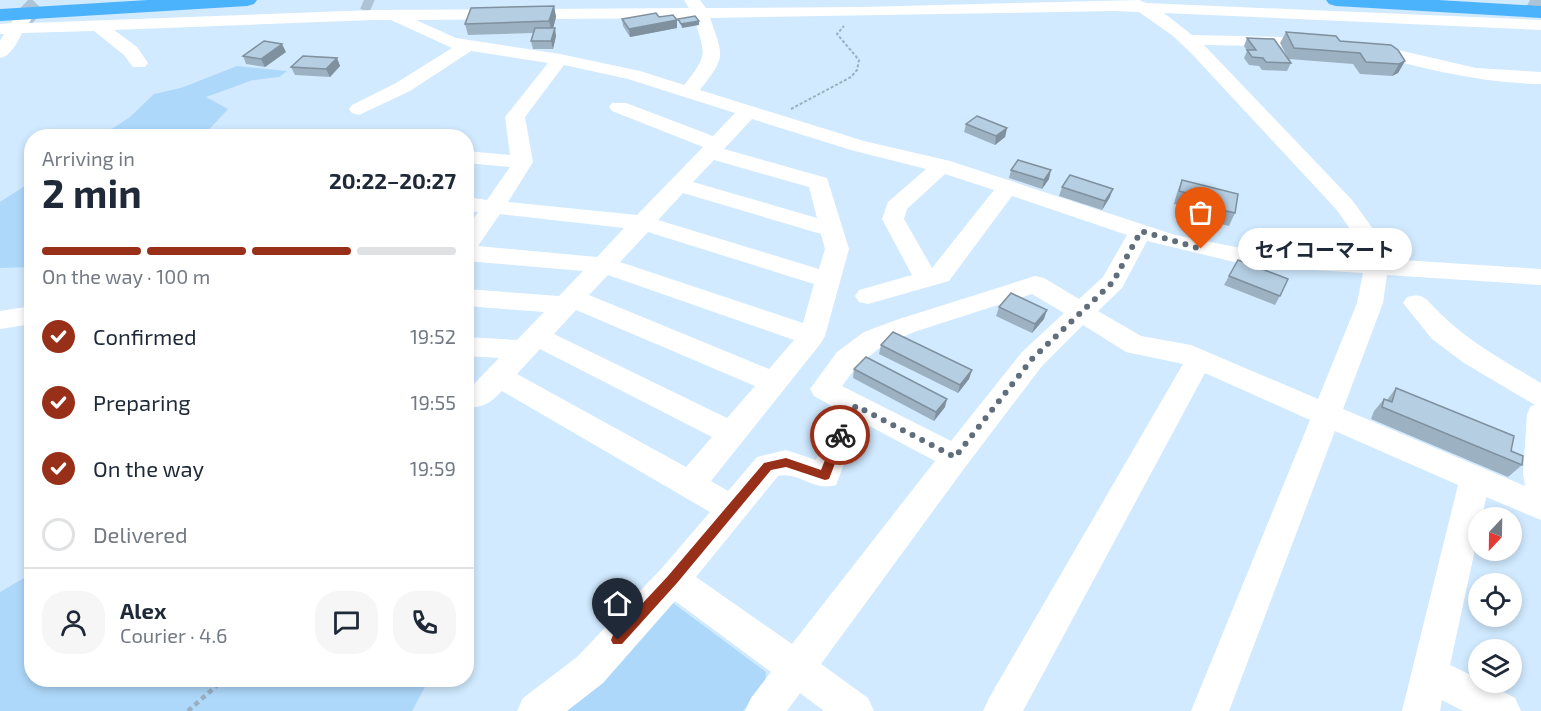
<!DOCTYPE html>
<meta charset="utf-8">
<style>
body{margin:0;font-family:"Exo 2","Noto Sans JP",sans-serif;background:#f6f6f7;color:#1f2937;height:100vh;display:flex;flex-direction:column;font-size:22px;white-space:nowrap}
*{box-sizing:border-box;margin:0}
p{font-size:20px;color:#747a83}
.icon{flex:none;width:33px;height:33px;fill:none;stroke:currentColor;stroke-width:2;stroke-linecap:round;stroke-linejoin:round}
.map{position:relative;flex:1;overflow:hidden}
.panel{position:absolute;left:24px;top:129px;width:450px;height:558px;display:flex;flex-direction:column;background:#fff;border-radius:24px;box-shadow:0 3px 9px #0003}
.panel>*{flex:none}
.needle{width:39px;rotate:202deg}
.tools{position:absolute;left:1468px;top:507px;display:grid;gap:12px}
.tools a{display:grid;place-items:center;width:54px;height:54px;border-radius:50%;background:#fff;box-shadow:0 3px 9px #0003;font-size:30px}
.pin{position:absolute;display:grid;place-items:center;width:51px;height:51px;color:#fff;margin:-62px -26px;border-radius:50% 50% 50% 0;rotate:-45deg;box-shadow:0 0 6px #0007}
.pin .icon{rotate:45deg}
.courier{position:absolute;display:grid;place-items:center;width:60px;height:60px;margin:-30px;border:4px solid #982f19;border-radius:50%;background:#fff;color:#222;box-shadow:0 2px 8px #0007}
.bubble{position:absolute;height:42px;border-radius:21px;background:#fff;box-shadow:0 3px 9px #0003;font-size:20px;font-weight:700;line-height:42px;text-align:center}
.summary em{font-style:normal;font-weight:700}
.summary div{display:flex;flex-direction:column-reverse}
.summary{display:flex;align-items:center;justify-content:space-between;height:102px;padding:0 18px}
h1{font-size:39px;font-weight:700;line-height:45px}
.bar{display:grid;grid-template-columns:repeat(4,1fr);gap:9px 6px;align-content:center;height:72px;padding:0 18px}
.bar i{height:8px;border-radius:4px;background:#e0e1e3}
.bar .on{background:#982f19}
.bar p{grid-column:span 4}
.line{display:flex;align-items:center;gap:15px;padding:0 18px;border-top:2px solid #e0e1e3}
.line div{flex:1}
.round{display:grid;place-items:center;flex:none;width:63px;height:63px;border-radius:24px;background:#f6f6f7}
ol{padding:0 18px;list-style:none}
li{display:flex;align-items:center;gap:18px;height:66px}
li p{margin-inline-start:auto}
li .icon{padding:6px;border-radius:50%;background:#982f19;color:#fff;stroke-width:4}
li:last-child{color:#747a83}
li i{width:33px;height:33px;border:3px solid #e0e1e3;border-radius:50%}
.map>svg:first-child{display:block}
.green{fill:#aed8fa}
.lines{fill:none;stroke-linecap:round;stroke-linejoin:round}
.minor-tunnel{stroke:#aec4d6;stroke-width:19;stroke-dasharray:19 9;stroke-linecap:butt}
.path-far1{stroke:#9bafc0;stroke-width:2;stroke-dasharray:3 2;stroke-linecap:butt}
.path{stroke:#9bafc0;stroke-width:4.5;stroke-dasharray:5 4;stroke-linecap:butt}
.minor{fill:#fff;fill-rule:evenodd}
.highway{fill:#4bb2fc;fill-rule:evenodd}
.wall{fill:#9cb1c2}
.shaded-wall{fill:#7f909e}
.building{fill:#b5cee2;stroke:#7f909e;stroke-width:1.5}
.route{fill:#982f19}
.done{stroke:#606e7b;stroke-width:6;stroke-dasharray:0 10.8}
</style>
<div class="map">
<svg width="1541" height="711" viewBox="0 0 1541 711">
<rect width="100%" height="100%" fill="#d1eaff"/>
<g class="green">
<path d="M237,66L287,71L279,77L253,80L206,97L228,109L203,136H101L130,117L154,94L181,88Z"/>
<path d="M31,182V267L0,268V202Z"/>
<path d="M31,574L32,680H429L412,711H0V592Z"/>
<path d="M673,603L766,672L765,683L743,711H550L657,607Z"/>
</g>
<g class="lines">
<g class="minor-tunnel">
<path d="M364,0L373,4"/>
<path d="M1530,0L1541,6"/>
<path d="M24,18L41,0"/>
</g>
<path class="path-far1" d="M791,109L851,77L857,70L859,60L837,34L844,26"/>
<path class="path" d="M188,711L223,680"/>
<g class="minor">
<path d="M684,0H700L706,8L861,7L1139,0L1146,3L1541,20V30L1164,13L1192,35L1324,38L1327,42L1324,46L1318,47L1204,45L1352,200L1376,233L1387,259L1541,269V285L1387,275L1383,303L1343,409L1525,486L1523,474L1527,414L1531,406L1535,405L1464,363L1432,339L1403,303L1407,297C1418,294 1423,295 1431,304C1463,339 1501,359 1541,383V520L1486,497L1482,518H1479V531L1450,665L1479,679V682H1485L1515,698L1521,711H1463L1442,700L1440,711H1402L1458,485L1335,431L1229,711H1191L1310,420L1205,373L1023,711H983L989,698L1183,364L1126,352L1083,325L1042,366L966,466L821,664L868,698L874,711H824L800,693L787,711H745L751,698L771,672L675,601L603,683L567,711H517L523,698L577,657L661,569L710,512L502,391C490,403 484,408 466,407V385L472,386L499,358L466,356V337L517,340L544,312L466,306V289L559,296L583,271L466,261V229L478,212L466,211V197L487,200L510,167L466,163V151L510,155L505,117L548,63L471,51L410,91L359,115L352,113L349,109L352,105L396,83L452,48L391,20H373L114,30L137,47L148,63L145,67H133L124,55L94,31L22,33C17,43 11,56 0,58V41L4,34H0V24L11,23L18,14L24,13L32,18L29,23L373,10L689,8ZM1114,11L1139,12L1173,36L1191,53L1336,209L1353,233L1362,257L1251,250L1175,235L950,161L864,141L700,90C726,56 724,58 710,18ZM694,18C705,54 709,54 684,85L640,71L560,54L456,38L416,20ZM564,65L628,79L735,113L713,136L626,103H612L609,107L612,111L703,147L637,215L508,202L533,162L525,117ZM752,119L851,150L926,169L888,202L882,219L912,275L859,290L855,296L859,302L868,304L949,281L1012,196L1127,235L1103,277L1079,299L1044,278L1035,276L896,320L864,332L837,352L810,389L814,396L837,409L816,460L786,450L757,457L728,491L711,481L821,343L825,336L849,249L827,178L724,149ZM714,160L809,187L817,218L693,182ZM945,174L994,190L932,268L904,219L907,209ZM683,193L821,234L825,249L819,269L658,220ZM500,214L624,228L597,257L478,246ZM648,232L814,284L803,323L620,262ZM1147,241L1251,266L1363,273L1357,303L1318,399L1191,345L1141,336L1098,311L1122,288ZM608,275L794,340L769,369L589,295ZM1032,294L1064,313L1022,352L951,441L842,386L857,366L882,346L914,332ZM576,310L755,386L727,418L554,334ZM540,349L712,437L686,467L517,374ZM860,421L935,461L792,644L696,577L778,476C799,471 813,492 836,485Z"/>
<path d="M1368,43L1476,68L1541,72V84C1479,83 1421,68 1362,52L1359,48L1362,44Z"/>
<path d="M32,306V324L0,329V311Z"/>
</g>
<g class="highway">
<path d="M148,0H257L254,4L247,6L0,21V9Z"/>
<path d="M1326,0H1438L1541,6V18L1336,6L1329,4Z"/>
</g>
</g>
<g class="wall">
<path d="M554,6L556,17L553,28L556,36L553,49H533L531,41L533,33L468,35L465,24Z"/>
<path d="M659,17L677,28L630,37L623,26L622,19Z"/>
<path d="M1286,32L1340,41L1405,61L1398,73L1392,76L1360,74L1353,64L1289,59L1291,63L1287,71L1262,70L1259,66L1249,65L1244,58L1247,51L1244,46L1247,38L1288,58L1280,43Z"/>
<path d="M286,52L265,67L246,64L243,56Z"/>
<path d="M337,58L340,66L330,77L295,75L291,67Z"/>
<path d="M966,124L1007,128L1005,137L995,145L964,132Z"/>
<path d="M1011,170L1049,179L1042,189L1009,178Z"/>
<path d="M1182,180L1235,213L1229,226L1180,214L1182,206L1174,204L1177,193Z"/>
<path d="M1062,187L1110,197L1102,210L1059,196Z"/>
<path d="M1229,276L1280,296L1275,305L1224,285Z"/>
<path d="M999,307L1044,319L1032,333L996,316Z"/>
<path d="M881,345L972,370L969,379L958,393L879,354Z"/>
<path d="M854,369L945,407L934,421L853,378Z"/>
<path d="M1396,388L1511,451L1522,465L1508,477L1371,419L1374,411L1384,399L1387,400Z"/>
</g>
<g class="shaded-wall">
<path d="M554,6L556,17L552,33L549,21Z"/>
<path d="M677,20V28L630,37L629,29Z"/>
<path d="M699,21V25L682,28L681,24Z"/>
<path d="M555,28L556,36L553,49L551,41Z"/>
<path d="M282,44L286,52L265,67L261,59Z"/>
<path d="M337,58L340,66L330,77L326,69Z"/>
<path d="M1405,61L1398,73L1392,76L1399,64Z"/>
<path d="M1007,128L1005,137L995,145L996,136Z"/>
<path d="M1051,170L1049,179L1042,189L1044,180Z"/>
<path d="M1113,189L1110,197L1102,210L1105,201Z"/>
<path d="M1047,310L1044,319L1032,333L1035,324Z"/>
<path d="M972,370L969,379L958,393L960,385Z"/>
<path d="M947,399L945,407L934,421L936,412Z"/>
</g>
<g class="building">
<path d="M554,6L549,21L465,24L471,8Z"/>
<path d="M656,13L659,17L673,15L677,20L629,29L622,19Z"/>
<path d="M695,16L699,21L681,24L678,19Z"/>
<path d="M535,28H555L551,41H531Z"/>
<path d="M1286,32L1336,36L1340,41L1391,45L1398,50L1405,61L1399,64L1366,62L1360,53L1294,48Z"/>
<path d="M1247,38L1274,39L1291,63L1266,62L1263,58L1252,57L1247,50H1256Z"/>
<path d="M264,41L282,44L261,59L243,56Z"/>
<path d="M303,56L337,58L326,69L291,67Z"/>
<path d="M977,116L1007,128L996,136L966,124Z"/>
<path d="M1018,160L1051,170L1044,180L1011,170Z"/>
<path d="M1070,175L1113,189L1105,201L1062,187Z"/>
<path d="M1182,180L1238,194L1235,213L1185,201L1187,193L1179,191Z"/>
<path d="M1238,260L1288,279L1280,296L1229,276Z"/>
<path d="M1011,293L1047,310L1035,324L999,307Z"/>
<path d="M893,332L972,370L960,385L881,345Z"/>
<path d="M866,357L947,399L936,412L854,369Z"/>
<path d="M1396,388L1514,436L1511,451L1523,456L1522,465L1382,407L1384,399L1392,402Z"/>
</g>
<path class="route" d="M840,431L846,435L829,479L825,480L786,467L771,470L677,583L622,644H613L611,640L613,635L668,576L764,463L786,458L821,470L835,435Z"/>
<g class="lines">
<path class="done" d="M840,435L846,418L856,406L955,457L1032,359L1113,282L1141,231L1201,249"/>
</g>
</svg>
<div class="tools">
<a><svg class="needle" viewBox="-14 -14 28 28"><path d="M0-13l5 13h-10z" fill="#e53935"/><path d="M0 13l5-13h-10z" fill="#747a83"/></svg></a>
<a><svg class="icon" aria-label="locate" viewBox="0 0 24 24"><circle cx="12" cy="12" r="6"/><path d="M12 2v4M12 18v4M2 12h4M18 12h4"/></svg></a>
<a><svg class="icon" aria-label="layers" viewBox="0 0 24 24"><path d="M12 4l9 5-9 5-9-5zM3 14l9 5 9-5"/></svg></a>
</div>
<div class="pin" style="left:1201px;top:249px;background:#ea580c"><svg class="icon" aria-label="bag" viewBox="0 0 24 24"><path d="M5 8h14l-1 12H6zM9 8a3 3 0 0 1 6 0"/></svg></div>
<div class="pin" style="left:618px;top:640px;background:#1f2937"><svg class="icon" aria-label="home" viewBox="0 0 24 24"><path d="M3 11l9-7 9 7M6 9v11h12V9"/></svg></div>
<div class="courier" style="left:840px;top:435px"><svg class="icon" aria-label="bike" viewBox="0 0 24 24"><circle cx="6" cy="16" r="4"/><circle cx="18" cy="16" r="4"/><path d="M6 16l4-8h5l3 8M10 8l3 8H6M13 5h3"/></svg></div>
<div class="bubble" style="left:1238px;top:228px;width:174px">セイコーマート</div>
<section class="panel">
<div class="summary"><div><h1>2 min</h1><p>Arriving in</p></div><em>20:22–20:27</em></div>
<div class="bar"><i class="on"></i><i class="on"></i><i class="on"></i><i></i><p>On the way · 100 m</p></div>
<ol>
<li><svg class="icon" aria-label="check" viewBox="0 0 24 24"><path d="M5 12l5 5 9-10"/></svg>Confirmed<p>19:52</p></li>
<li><svg class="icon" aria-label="check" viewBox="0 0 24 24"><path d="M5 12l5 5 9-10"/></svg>Preparing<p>19:55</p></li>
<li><svg class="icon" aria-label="check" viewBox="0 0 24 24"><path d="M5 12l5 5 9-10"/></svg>On the way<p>19:59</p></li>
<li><i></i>Delivered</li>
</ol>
<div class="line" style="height:108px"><a class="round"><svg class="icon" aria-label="person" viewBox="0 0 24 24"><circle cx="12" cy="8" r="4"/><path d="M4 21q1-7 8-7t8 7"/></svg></a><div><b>Alex</b><p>Courier · 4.6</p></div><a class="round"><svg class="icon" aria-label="chat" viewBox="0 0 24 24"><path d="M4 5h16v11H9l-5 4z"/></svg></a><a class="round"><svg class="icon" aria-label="phone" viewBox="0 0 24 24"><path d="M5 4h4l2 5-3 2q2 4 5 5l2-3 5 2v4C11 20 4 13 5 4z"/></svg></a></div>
</section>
</div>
